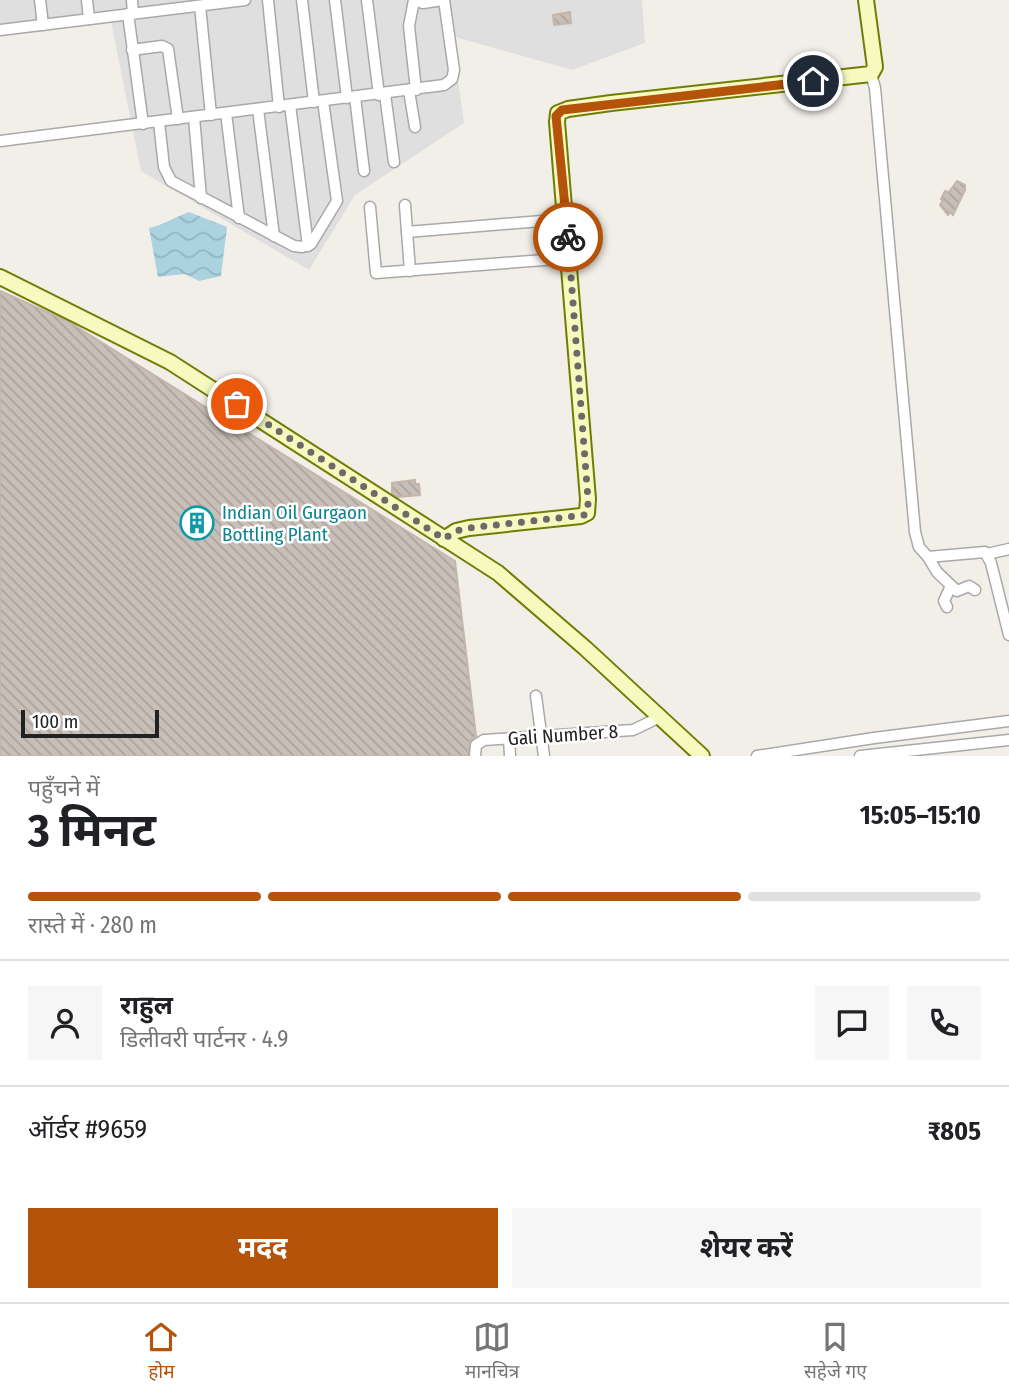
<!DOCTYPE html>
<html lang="hi">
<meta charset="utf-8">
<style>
body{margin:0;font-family:"Fira Sans Condensed","Noto Sans Devanagari",sans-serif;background:#f6f6f6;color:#202124;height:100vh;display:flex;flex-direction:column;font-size:26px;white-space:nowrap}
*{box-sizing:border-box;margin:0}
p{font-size:23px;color:#757577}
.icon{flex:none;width:38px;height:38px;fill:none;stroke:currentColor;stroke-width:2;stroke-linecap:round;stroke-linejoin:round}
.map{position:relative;height:756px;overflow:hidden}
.sheet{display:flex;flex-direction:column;background:#fff;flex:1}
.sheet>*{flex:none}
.scale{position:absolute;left:21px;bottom:18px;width:138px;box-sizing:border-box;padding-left:7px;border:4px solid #222;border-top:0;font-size:19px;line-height:24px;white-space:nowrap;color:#222;-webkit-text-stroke:5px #fff;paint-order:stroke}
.pin{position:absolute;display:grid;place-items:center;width:60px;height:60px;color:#fff;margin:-30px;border:4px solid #fff;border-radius:50%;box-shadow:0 2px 7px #0007}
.courier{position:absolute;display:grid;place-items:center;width:70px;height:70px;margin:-35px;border:5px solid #b45309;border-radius:50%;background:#fff;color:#222;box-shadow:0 2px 9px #0007}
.headline em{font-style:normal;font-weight:700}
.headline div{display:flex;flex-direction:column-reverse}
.headline{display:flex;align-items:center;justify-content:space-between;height:119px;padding:0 28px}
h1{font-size:46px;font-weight:700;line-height:52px}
.bar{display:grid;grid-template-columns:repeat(4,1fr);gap:10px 7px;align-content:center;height:84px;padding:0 28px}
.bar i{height:9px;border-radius:5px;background:#e0e0e0}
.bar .current{background:#b45309}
.bar p{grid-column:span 4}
.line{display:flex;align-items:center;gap:18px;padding:0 28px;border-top:2px solid #e0e0e0}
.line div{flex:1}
.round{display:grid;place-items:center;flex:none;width:74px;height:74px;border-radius:0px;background:#f6f6f6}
.button{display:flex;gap:14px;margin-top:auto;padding:14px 28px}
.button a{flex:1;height:80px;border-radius:0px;background:#b45309;color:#fff;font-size:28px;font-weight:700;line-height:80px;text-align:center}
.button a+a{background:#f6f6f6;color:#202124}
.tab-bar{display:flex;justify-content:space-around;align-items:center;height:98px;border-top:2px solid #e0e0e0;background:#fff;font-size:19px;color:#757577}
.tab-bar a{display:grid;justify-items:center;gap:4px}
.tab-bar .current{color:#b45309}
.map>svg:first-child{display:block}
.residential{fill:#e0dfdf}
.water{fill:url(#water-waves)}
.building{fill:url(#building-back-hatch);stroke:#c4b6ab;stroke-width:2}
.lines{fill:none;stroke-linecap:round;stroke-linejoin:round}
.street-casing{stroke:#a9a9a9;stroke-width:13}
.secondary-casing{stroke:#707d05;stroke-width:18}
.street{stroke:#fff;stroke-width:10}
.secondary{stroke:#f7fabf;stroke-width:14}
.done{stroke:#6b6a68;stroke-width:7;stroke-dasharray:0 12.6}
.route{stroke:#b45309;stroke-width:9}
.labels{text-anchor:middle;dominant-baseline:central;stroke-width:5;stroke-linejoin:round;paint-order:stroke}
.culture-label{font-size:19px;fill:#0d838f;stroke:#fff;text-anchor:start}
.street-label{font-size:19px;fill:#222;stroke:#fff}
</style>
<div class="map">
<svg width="1009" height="756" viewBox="0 0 1009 756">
<defs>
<pattern id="water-waves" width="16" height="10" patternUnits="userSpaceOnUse" patternTransform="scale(1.75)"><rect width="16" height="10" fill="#aad3df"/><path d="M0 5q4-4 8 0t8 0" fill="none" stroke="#92b5bf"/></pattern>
<pattern id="building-back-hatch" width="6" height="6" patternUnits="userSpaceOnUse" patternTransform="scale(1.75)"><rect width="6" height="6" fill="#c7bfb8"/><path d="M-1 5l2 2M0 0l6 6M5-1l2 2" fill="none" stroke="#aba49e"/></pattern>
</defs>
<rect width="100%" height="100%" fill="#f2efe9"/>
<path class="residential" d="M0,0H642L645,43L572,70L452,36L464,123L355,195L309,270L141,171L111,22L0,31Z"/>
<path class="water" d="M189,212L227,227L221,276L199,281L185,274L158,277L149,228C163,225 175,217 189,212Z"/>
<g class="building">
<path d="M570,12L571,23L554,25L553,15Z"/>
<path d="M957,181L965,185V190L953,215L950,212L948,215L940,205L943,200L941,199L945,191L949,192Z"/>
<path d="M0,291L67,321L218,415L223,426L236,435L247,432L455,561L476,736L469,742L468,756H0Z"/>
<path d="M415,480V484H419L420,495L398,497L392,493V483Z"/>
</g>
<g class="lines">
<defs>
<g id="street">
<path d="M40,0L43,25"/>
<path d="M87,0L89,19"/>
<path d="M132,0L133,14"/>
<path d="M268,0L279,107"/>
<path d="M302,0L314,102"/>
<path d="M335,0L347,98"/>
<path d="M367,0L379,95"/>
<path d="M414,0L409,26L416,90"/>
<path d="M414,0L423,3L443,0"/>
<path d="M200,6L211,115"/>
<path d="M128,14L143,124"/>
<path d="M0,30L245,0"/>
<path d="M132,50L162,46L168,49L178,119"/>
<path d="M871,74L875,88L915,532L919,547L928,557L985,552L991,563L1009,635"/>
<path d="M409,91L415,127"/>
<path d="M385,94L394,162"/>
<path d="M355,97L364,171"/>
<path d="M290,105L308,246"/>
<path d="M258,109L274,236"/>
<path d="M226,113L239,218"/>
<path d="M194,117L201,198"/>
<path d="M159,122L164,167L171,181L294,246L302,247L311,244L337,201L323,101"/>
<path d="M0,141L444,85L452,79L454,70L444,0"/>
<path d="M405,205L410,271"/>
<path d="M370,207L376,273L570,258"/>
<path d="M407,232L566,219"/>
<path d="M987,554L1009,549"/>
<path d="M928,557L937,572L957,591L969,586L975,590"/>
<path d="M947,607L944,601L951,586"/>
<path d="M536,696L544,756"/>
<path d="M509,738L510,756"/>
<path d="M475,756L476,745L484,740L633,730L660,717"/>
<path d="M757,756L874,738L1009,721"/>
<path d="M860,756L1009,740"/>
</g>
<g id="secondary">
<path d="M0,277L170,362L498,573L585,648L702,756"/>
<path d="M444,539L456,531L469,528L581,516L587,513L588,499L557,122L558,113L568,109L611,103L871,74L875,67L866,0"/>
</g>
</defs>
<use href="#street" class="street-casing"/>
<use href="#secondary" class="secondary-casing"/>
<use href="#street" class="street"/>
<use href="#secondary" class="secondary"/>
</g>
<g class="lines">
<path class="done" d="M237,404L444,539L456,531L469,528L585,515L588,509V499L568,237"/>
<path class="route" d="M568,237L556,116L562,110L813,81"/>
</g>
<defs>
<symbol id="building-ring" viewBox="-11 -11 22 22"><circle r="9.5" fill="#fff" stroke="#0f9aa8" stroke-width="1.5"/><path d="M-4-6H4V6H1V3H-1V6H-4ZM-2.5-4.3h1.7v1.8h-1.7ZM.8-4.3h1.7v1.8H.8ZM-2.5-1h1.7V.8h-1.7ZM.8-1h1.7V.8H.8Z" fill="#0f9aa8"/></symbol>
</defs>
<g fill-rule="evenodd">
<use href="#building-ring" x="178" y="504" width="38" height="38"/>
</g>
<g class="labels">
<g class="culture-label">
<text x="222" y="512">Indian Oil Gurgaon<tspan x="222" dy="22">Bottling Plant</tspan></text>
</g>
<g class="street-label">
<text transform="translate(563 735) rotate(-4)">Gali Number 8</text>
</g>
</g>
</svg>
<div class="scale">100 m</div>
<div class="pin" style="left:237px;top:404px;background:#ea580c"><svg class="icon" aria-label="bag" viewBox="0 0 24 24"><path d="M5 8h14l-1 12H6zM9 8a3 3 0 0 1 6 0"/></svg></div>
<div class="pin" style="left:813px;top:81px;background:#1f2937"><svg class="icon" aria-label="home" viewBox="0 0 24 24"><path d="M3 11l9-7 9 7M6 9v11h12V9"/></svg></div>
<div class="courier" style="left:568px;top:237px"><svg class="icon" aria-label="bike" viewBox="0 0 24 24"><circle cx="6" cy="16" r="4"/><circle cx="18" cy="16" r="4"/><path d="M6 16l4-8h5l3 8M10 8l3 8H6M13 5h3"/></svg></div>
</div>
<section class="sheet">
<div class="headline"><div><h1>3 मिनट</h1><p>पहुँचने में</p></div><em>15:05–15:10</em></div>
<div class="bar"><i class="current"></i><i class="current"></i><i class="current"></i><i></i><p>रास्ते में · 280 m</p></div>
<div class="line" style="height:126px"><a class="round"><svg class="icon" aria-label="person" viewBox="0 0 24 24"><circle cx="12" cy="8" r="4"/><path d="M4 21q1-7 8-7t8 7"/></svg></a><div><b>राहुल</b><p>डिलीवरी पार्टनर · 4.9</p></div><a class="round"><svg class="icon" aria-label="chat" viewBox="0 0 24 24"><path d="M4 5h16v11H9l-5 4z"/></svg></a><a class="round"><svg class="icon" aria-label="phone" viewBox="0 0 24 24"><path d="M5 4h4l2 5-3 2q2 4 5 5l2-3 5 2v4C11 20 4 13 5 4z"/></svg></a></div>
<div class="line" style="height:91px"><div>ऑर्डर #9659</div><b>₹805</b></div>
<div class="button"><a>मदद</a><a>शेयर करें</a></div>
</section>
<nav class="tab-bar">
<a class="current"><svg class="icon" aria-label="home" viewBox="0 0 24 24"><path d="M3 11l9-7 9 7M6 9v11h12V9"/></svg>होम</a>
<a><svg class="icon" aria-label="map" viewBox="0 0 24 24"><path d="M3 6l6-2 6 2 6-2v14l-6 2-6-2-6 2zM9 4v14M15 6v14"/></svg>मानचित्र</a>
<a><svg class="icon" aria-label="saved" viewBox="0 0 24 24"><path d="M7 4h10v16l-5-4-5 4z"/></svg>सहेजे गए</a>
</nav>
